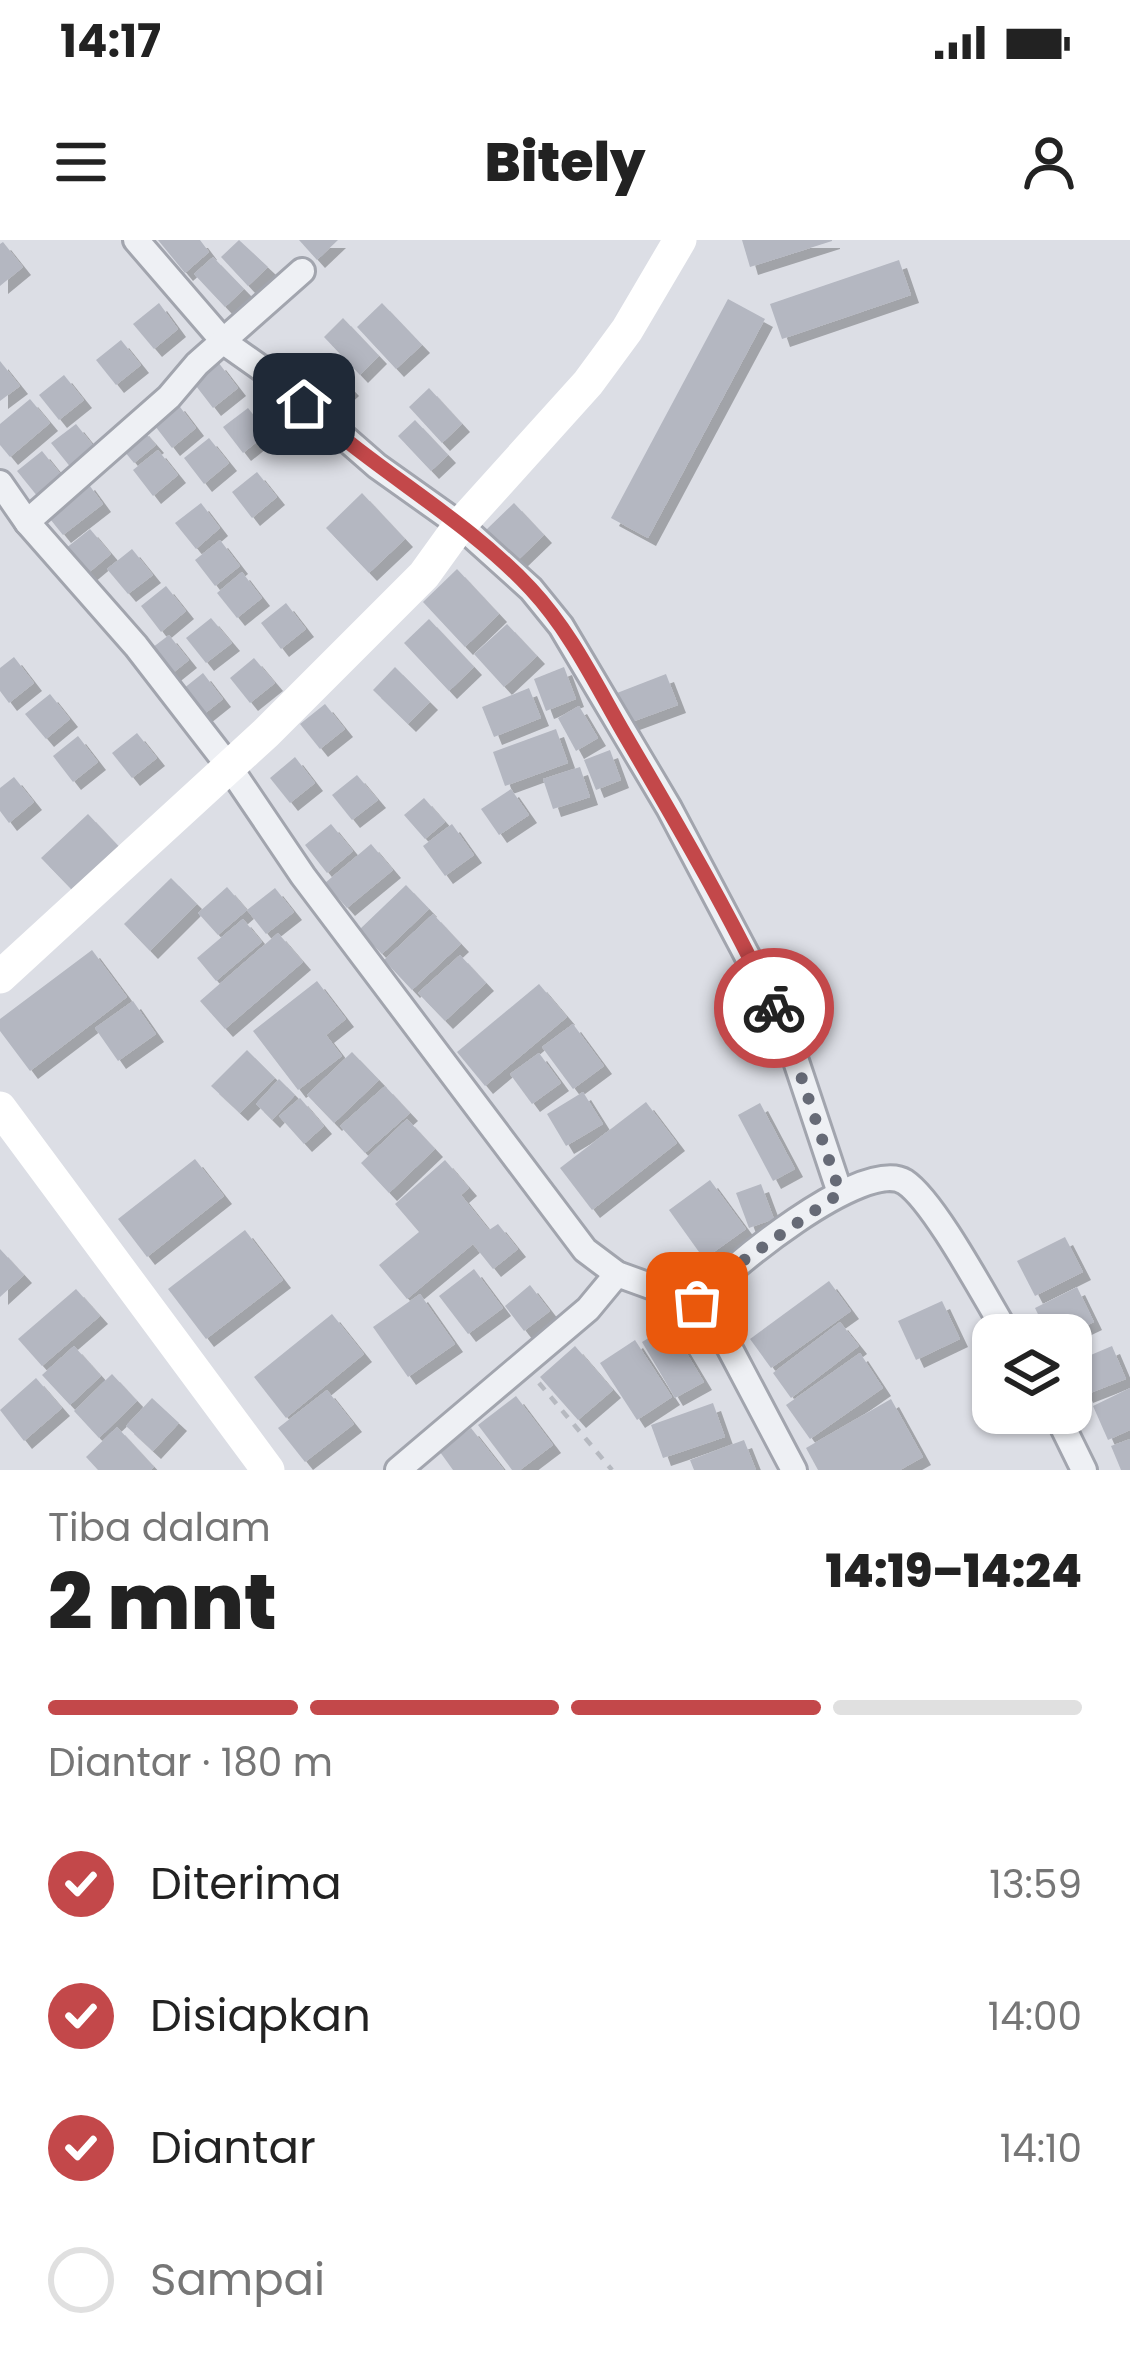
<!DOCTYPE html>
<html lang="id">
<meta charset="utf-8">
<style>
body{margin:0;font-family:Poppins,sans-serif;background:#f6f6f6;color:#222;height:100vh;display:flex;flex-direction:column;font-size:45px;white-space:nowrap}
*{box-sizing:border-box;margin:0}
p{font-size:39px;color:#767676}
.icon{flex:none;width:66px;height:66px;fill:none;stroke:currentColor;stroke-width:2;stroke-linecap:round;stroke-linejoin:round}
.map{position:relative;height:1230px;overflow:hidden}
.drawer{display:flex;flex-direction:column;background:#fff;flex:1}
.drawer>*{flex:none}
.buttons{position:absolute;left:972px;top:1074px;display:grid;gap:24px}
.buttons a{display:grid;place-items:center;width:120px;height:120px;border-radius:24px;background:#fff;box-shadow:0 3px 9px #0004;font-size:60px}
.pin{position:absolute;display:grid;place-items:center;width:102px;height:102px;color:#fff;margin:-51px;border-radius:24px;box-shadow:0 6px 18px #0006}
.courier{position:absolute;display:grid;place-items:center;width:120px;height:120px;margin:-60px;border:9px solid #c3484a;border-radius:50%;background:#fff;color:#222;box-shadow:0 3px 15px #0007}
.head em{font-style:normal;font-weight:800}
.head div{display:flex;flex-direction:column-reverse}
.head{display:flex;align-items:center;justify-content:space-between;height:204px;padding:0 48px}
h1{font-size:78px;font-weight:800;line-height:90px}
.bar{display:grid;grid-template-columns:repeat(4,1fr);gap:18px 12px;align-content:center;height:144px;padding:0 48px}
.bar i{height:15px;border-radius:9px;background:#e0e0e0}
.bar .active{background:#c3484a}
.bar p{grid-column:span 4}
ol{padding:0 48px;list-style:none}
li{display:flex;align-items:center;gap:36px;height:132px}
li p{margin-inline-start:auto}
li .icon{padding:12px;border-radius:50%;background:#c3484a;color:#fff;stroke-width:4}
li:last-child{color:#767676}
li i{width:66px;height:66px;border:6px solid #e0e0e0;border-radius:50%}
.status{display:flex;justify-content:space-between;align-items:center;height:84px;padding:0 60px;background:#fff;direction:ltr}
.status svg{height:33px;fill:currentColor}
header{display:flex;justify-content:space-between;align-items:center;height:156px;padding:0 48px;background:#fff;font-size:54px;font-weight:800}
.map>svg:first-child{display:block}
.building{fill:#b4b7c1;filter:url(#shadow)}
.lines{fill:none;stroke-linecap:round;stroke-linejoin:round}
.street-casing{stroke:#a2a5ae;stroke-width:30}
.path{stroke:#b6b9c0;stroke-width:4.5;stroke-dasharray:9 9;stroke-linecap:butt}
.street{stroke:#eef0f4;stroke-width:24}
.secondary{stroke:#fff;stroke-width:33}
.done{stroke:#666a76;stroke-width:12;stroke-dasharray:0 21.6}
.route{stroke:#c3484a;stroke-width:15}
</style>
<div class="status"><b>14:17</b><svg viewBox="0 0 49 12"><path d="M0 12V9h3v3zM5 12V6h3v6zM10 12V3h3v9zM15 12V0h3v12zM26 1h20v11H26zM47 4h2v5h-2z"/></svg></div>
<header><svg class="icon" aria-label="menu" viewBox="0 0 24 24"><path d="M4 6h16M4 12h16M4 18h16"/></svg>Bitely<svg class="icon" aria-label="person" viewBox="0 0 24 24"><circle cx="12" cy="8" r="4"/><path d="M4 21q1-7 8-7t8 7"/></svg></header>
<div class="map">
<svg width="1130" height="1230" viewBox="0 0 1130 1230">
<defs>
<filter id="shadow"><feDropShadow dx="8" dy="8" stdDeviation="0" flood-color="#0004"/></filter>
</defs>
<rect width="100%" height="100%" fill="#dcdee5"/>
<g class="building">
<path d="M158,0H200L209,12L185,33Z"/>
<path d="M239,0L268,27L248,46L221,17Z"/>
<path d="M299,0H338L317,20Z"/>
<path d="M742,0H832V1L750,27Z"/>
<path d="M3,2L23,27L0,46V4Z"/>
<path d="M213,17L244,49L225,67L194,34Z"/>
<path d="M899,20L911,55L782,99L770,64Z"/>
<path d="M728,59L765,79L648,298L611,278Z"/>
<path d="M159,63L178,89L154,109L133,84Z"/>
<path d="M382,63L422,105L396,129L357,87Z"/>
<path d="M343,78L379,116L360,135L324,97Z"/>
<path d="M121,100L141,125L116,145L96,120Z"/>
<path d="M320,115L351,148L326,171L295,139Z"/>
<path d="M0,121L20,146L0,161Z"/>
<path d="M218,122L238,148L213,168L193,142Z"/>
<path d="M64,135L84,160L59,180L39,155Z"/>
<path d="M429,148L462,184L442,203L409,167Z"/>
<path d="M30,159L50,183L10,217L0,205V184Z"/>
<path d="M177,163L196,188L172,208L152,182Z"/>
<path d="M248,168L268,193L243,213L223,187Z"/>
<path d="M415,180L448,215L431,231L398,196Z"/>
<path d="M76,184L96,209L72,229L51,203Z"/>
<path d="M141,188L156,205L134,223L120,206Z"/>
<path d="M209,198L229,223L204,244L184,218Z"/>
<path d="M158,210L178,235L153,256L133,230Z"/>
<path d="M42,211L63,237L38,257L17,231Z"/>
<path d="M257,232L277,257L252,278L232,252Z"/>
<path d="M87,242L103,264L63,295L46,274Z"/>
<path d="M362,253L405,299L369,333L326,288Z"/>
<path d="M201,263L220,288L196,309L175,283Z"/>
<path d="M514,263L544,295L516,322L486,290Z"/>
<path d="M90,289L111,314L86,335L65,309Z"/>
<path d="M220,300L240,326L215,346L195,320Z"/>
<path d="M132,309L153,335L128,354L107,329Z"/>
<path d="M457,329L499,374L465,407L423,362Z"/>
<path d="M242,332L262,358L237,378L217,353Z"/>
<path d="M166,346L186,371L161,392L141,366Z"/>
<path d="M286,363L306,389L281,409L261,383Z"/>
<path d="M211,378L232,403L206,423L186,398Z"/>
<path d="M429,379L474,427L449,451L404,403Z"/>
<path d="M507,384L537,416L504,447L474,414Z"/>
<path d="M169,395L189,420L164,440L144,414Z"/>
<path d="M14,417L34,443L9,463L0,451V428Z"/>
<path d="M254,418L275,443L250,463L230,438Z"/>
<path d="M395,427L430,462L408,484L373,450Z"/>
<path d="M564,427L576,459L546,471L534,439Z"/>
<path d="M203,433L223,459L198,479L178,453Z"/>
<path d="M666,434L678,465L629,483L617,453Z"/>
<path d="M529,448L541,478L494,497L482,467Z"/>
<path d="M50,454L70,479L46,499L25,474Z"/>
<path d="M325,464L345,489L320,509L300,484Z"/>
<path d="M579,466L598,498L576,511L558,478Z"/>
<path d="M556,489L568,523L505,546L493,512Z"/>
<path d="M137,493L157,518L132,538L112,513Z"/>
<path d="M78,496L98,522L73,542L53,516Z"/>
<path d="M610,510L621,540L596,550L584,520Z"/>
<path d="M295,517L315,543L290,563L270,538Z"/>
<path d="M580,527L590,557L553,569L543,539Z"/>
<path d="M357,535L378,560L352,580L332,555Z"/>
<path d="M14,537L34,562L9,583L0,571V548Z"/>
<path d="M511,549L529,575L499,595L481,569Z"/>
<path d="M424,558L445,582L425,599L404,575Z"/>
<path d="M88,574L119,607L73,651L41,618Z"/>
<path d="M331,584L353,611L327,633L305,605Z"/>
<path d="M452,584L474,615L445,636L423,606Z"/>
<path d="M371,604L393,630L347,668L325,643Z"/>
<path d="M171,638L197,664L150,711L124,684Z"/>
<path d="M406,645L429,669L382,714L359,690Z"/>
<path d="M227,647L247,670L218,695L198,673Z"/>
<path d="M275,648L294,672L266,694L247,670Z"/>
<path d="M433,674L461,704L412,750L384,720Z"/>
<path d="M243,679L262,702L216,741L197,718Z"/>
<path d="M278,693L303,722L225,789L200,761Z"/>
<path d="M92,710L127,757L30,831L0,791V779Z"/>
<path d="M460,715L486,743L445,781L418,753Z"/>
<path d="M317,741L346,779L326,795L342,816L298,850L253,791Z"/>
<path d="M539,744L567,777L485,846L457,812Z"/>
<path d="M133,761L156,794L118,821L95,788Z"/>
<path d="M573,784L604,826L573,849L542,807Z"/>
<path d="M247,810L275,838L240,873L211,846Z"/>
<path d="M352,812L379,840L334,883L307,855Z"/>
<path d="M539,813L561,843L532,864L510,834Z"/>
<path d="M279,839L295,855L272,880L256,864Z"/>
<path d="M385,846L410,873L365,913L340,886Z"/>
<path d="M583,852L603,884L566,906L547,874Z"/>
<path d="M300,858L324,886L304,904L279,876Z"/>
<path d="M646,862L677,903L592,970L560,928Z"/>
<path d="M760,863L795,929L773,941L738,875Z"/>
<path d="M407,879L435,909L389,953L361,923Z"/>
<path d="M195,919L224,956L147,1017L118,979Z"/>
<path d="M445,920L469,948L461,955L489,990L498,984L518,1009L493,1029L473,1004L407,1059L379,1025L419,992L395,964Z"/>
<path d="M710,940L746,989L704,1019L669,970Z"/>
<path d="M761,944L774,979L749,988L736,953Z"/>
<path d="M245,990L283,1040L206,1099L168,1049Z"/>
<path d="M1065,997L1083,1032L1035,1056L1017,1021Z"/>
<path d="M0,1009L24,1035L0,1057Z"/>
<path d="M474,1029L503,1068L468,1094L439,1056Z"/>
<path d="M829,1041L851,1071L771,1128L750,1099Z"/>
<path d="M530,1045L550,1071L524,1091L505,1066Z"/>
<path d="M1077,1047L1094,1082L1067,1095H1048L1035,1068Z"/>
<path d="M76,1049L100,1076L42,1126L18,1099Z"/>
<path d="M420,1054L455,1104L408,1137L373,1087Z"/>
<path d="M942,1061L960,1099L916,1120L898,1081Z"/>
<path d="M332,1074L364,1114L286,1178L254,1137Z"/>
<path d="M840,1082L859,1106L791,1158L773,1133Z"/>
<path d="M670,1085L704,1142L675,1158L642,1102Z"/>
<path d="M635,1100L672,1157L637,1180L600,1123Z"/>
<path d="M74,1106L101,1136L70,1165L42,1135Z"/>
<path d="M575,1106L613,1150L578,1180L540,1137Z"/>
<path d="M1112,1106L1126,1139L1085,1155L1072,1123Z"/>
<path d="M860,1113L883,1148L810,1199L786,1165Z"/>
<path d="M112,1134L137,1161L99,1198L74,1171Z"/>
<path d="M36,1138L62,1168L24,1201L0,1170Z"/>
<path d="M1130,1148V1190L1108,1200L1093,1166Z"/>
<path d="M327,1150L354,1184L305,1222L278,1188Z"/>
<path d="M516,1156L553,1205L520,1230H512L478,1185Z"/>
<path d="M152,1158L179,1183L153,1211L126,1186Z"/>
<path d="M891,1159L923,1217L900,1230H818L806,1208Z"/>
<path d="M713,1163L725,1197L663,1218L651,1185Z"/>
<path d="M117,1187L154,1227L151,1230H98L86,1217Z"/>
<path d="M471,1188L504,1230H453L440,1212Z"/>
<path d="M1130,1199V1230H1121L1111,1206Z"/>
<path d="M744,1200L756,1230H694L690,1220Z"/>
</g>
<g class="lines">
<defs>
<g id="street">
<path d="M136,0L224,102L282,143L377,226L460,285L531,349L561,386L669,568L761,742L791,806L840,953"/>
<path d="M0,243L27,282L136,406L228,525L303,636L585,1010L617,1034L697,1063L729,1107L794,1230"/>
<path d="M27,282L169,157L197,124L302,31"/>
<path d="M697,1063C724,1031 864,916 905,942C935,962 987,1061 1008,1095"/>
<path d="M1056,1173L1084,1230"/>
<path d="M398,1230L588,1069L617,1034"/>
</g>
</defs>
<use href="#street" class="street-casing"/>
<path class="path" d="M539,1143L612,1230"/>
<use href="#street" class="street"/>
<g class="secondary">
<path d="M0,737L266,493L424,335L460,285L588,143L627,90L680,0"/>
<path d="M0,868L268,1230"/>
</g>
</g>
<g class="lines">
<path class="done" d="M697,1063L717,1039L840,953L791,806L774,768"/>
<path class="route" d="M304,164C375,231 464,277 531,349C571,392 596,445 625,495C677,584 730,674 774,768"/>
</g>
</svg>
<div class="buttons">
<a><svg class="icon" aria-label="layers" viewBox="0 0 24 24"><path d="M12 4l9 5-9 5-9-5zM3 14l9 5 9-5"/></svg></a>
</div>
<div class="pin" style="left:697px;top:1063px;background:#ea580c"><svg class="icon" aria-label="bag" viewBox="0 0 24 24"><path d="M5 8h14l-1 12H6zM9 8a3 3 0 0 1 6 0"/></svg></div>
<div class="pin" style="left:304px;top:164px;background:#1f2937"><svg class="icon" aria-label="home" viewBox="0 0 24 24"><path d="M3 11l9-7 9 7M6 9v11h12V9"/></svg></div>
<div class="courier" style="left:774px;top:768px"><svg class="icon" aria-label="bike" viewBox="0 0 24 24"><circle cx="6" cy="16" r="4"/><circle cx="18" cy="16" r="4"/><path d="M6 16l4-8h5l3 8M10 8l3 8H6M13 5h3"/></svg></div>
</div>
<section class="drawer">
<div class="head"><div><h1>2 mnt</h1><p>Tiba dalam</p></div><em>14:19–14:24</em></div>
<div class="bar"><i class="active"></i><i class="active"></i><i class="active"></i><i></i><p>Diantar · 180 m</p></div>
<ol>
<li><svg class="icon" aria-label="check" viewBox="0 0 24 24"><path d="M5 12l5 5 9-10"/></svg>Diterima<p>13:59</p></li>
<li><svg class="icon" aria-label="check" viewBox="0 0 24 24"><path d="M5 12l5 5 9-10"/></svg>Disiapkan<p>14:00</p></li>
<li><svg class="icon" aria-label="check" viewBox="0 0 24 24"><path d="M5 12l5 5 9-10"/></svg>Diantar<p>14:10</p></li>
<li><i></i>Sampai</li>
</ol>
</section>
